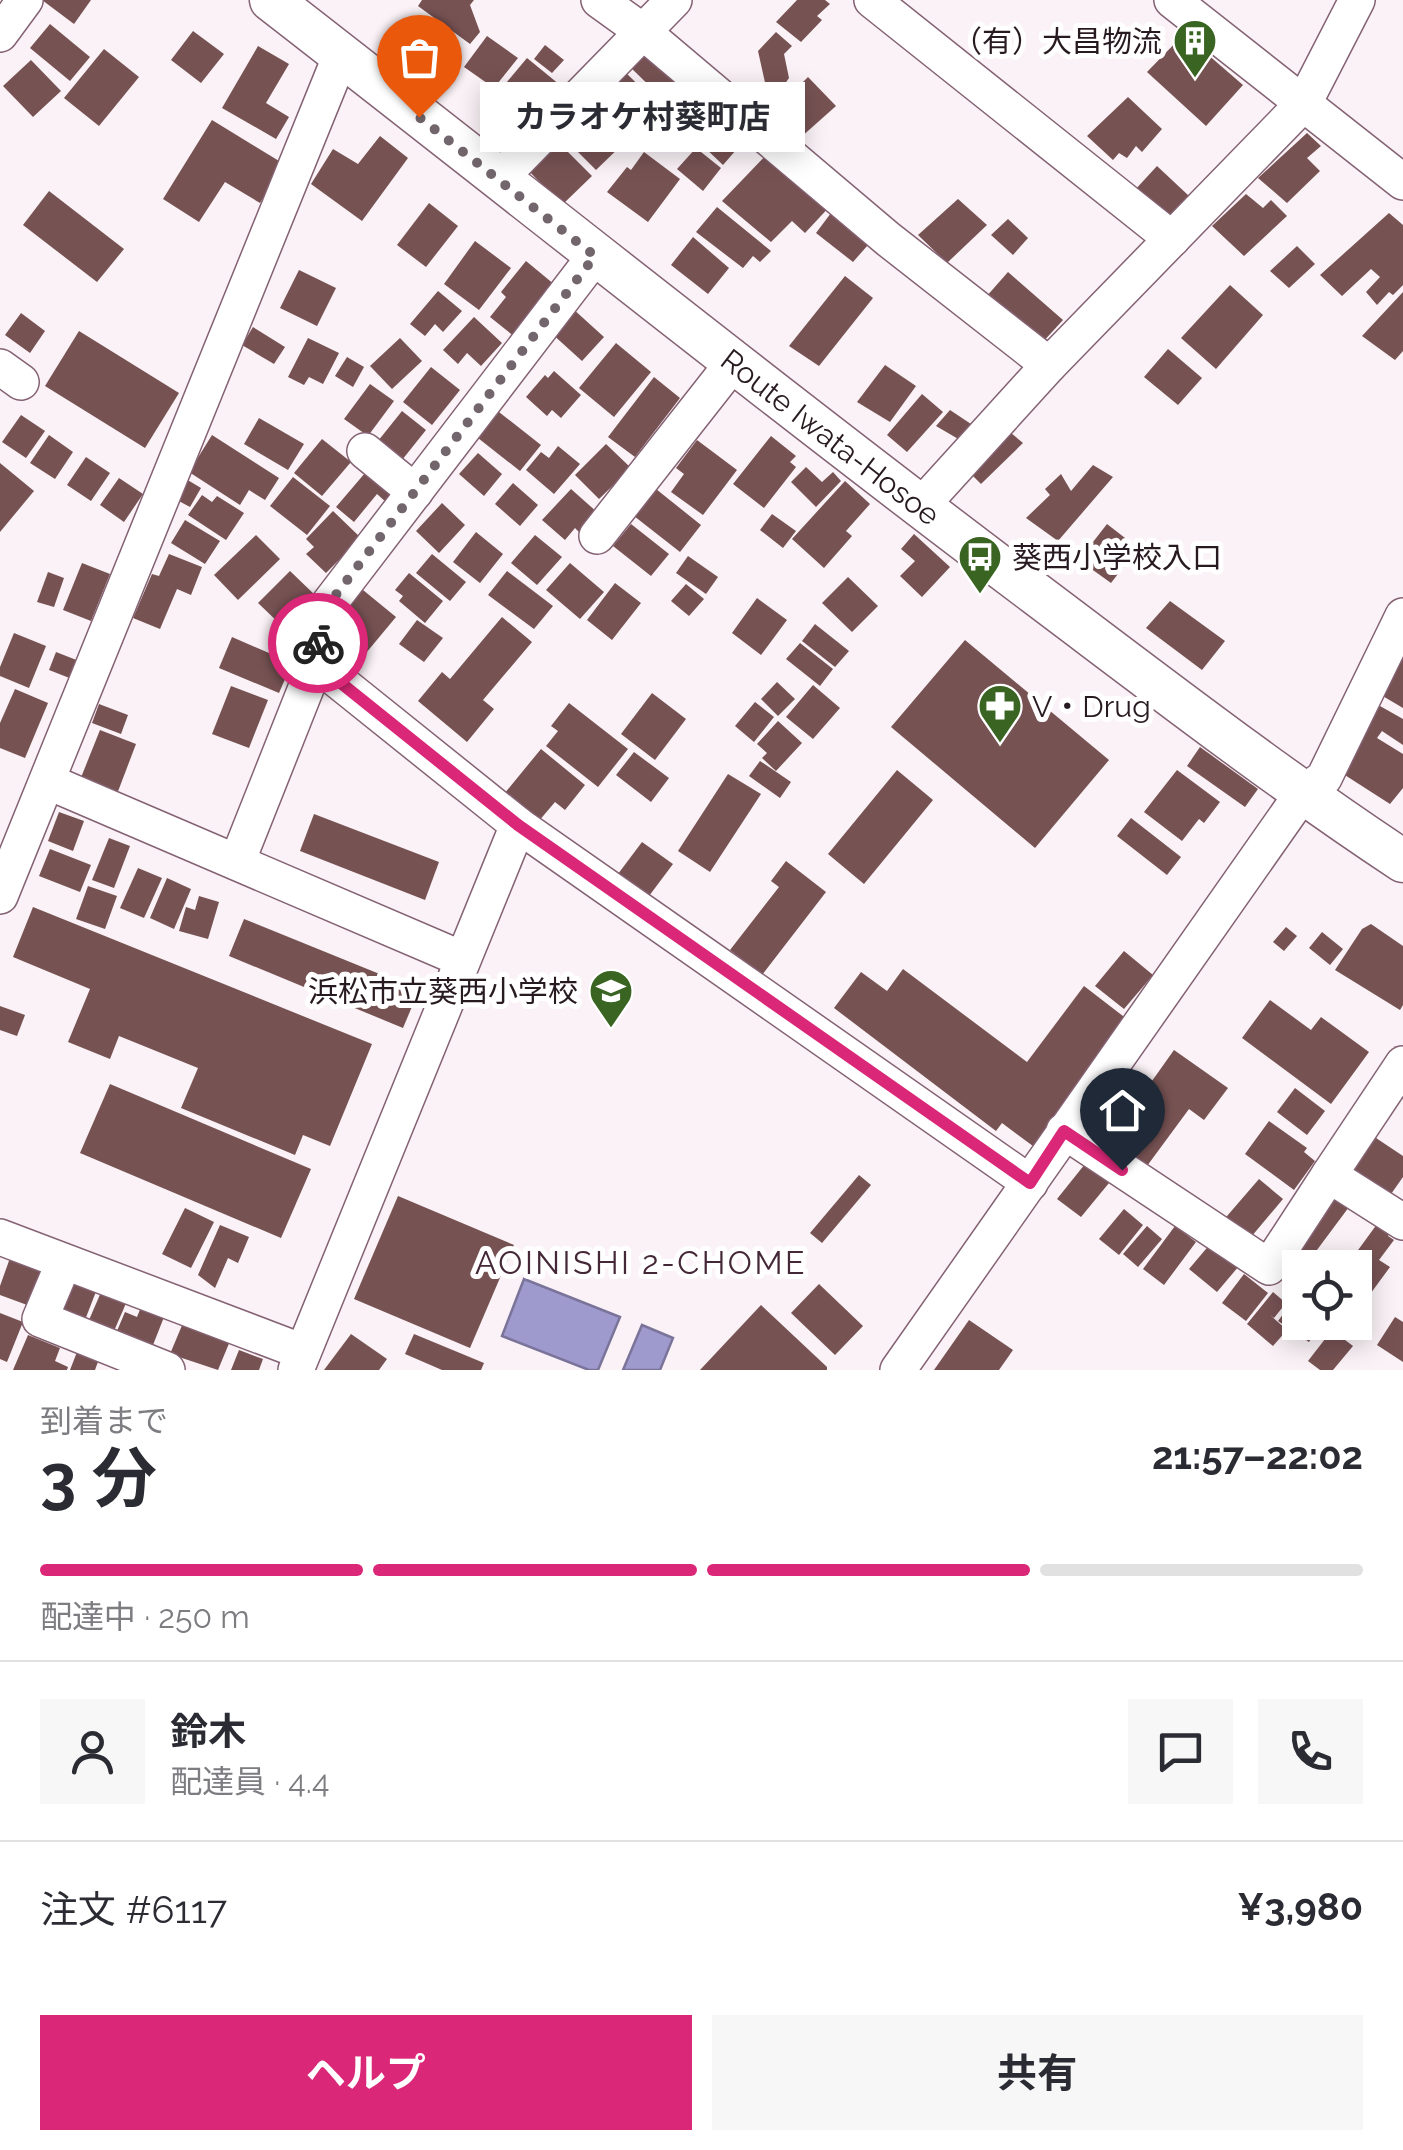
<!DOCTYPE html>
<html lang="ja">
<meta charset="utf-8">
<style>
body{margin:0;font-family:Raleway,"Noto Sans JP",sans-serif;background:#f7f7f7;color:#2b2b33;height:100vh;display:flex;flex-direction:column;font-size:38px;white-space:nowrap}
*{box-sizing:border-box;margin:0}
p{font-size:32px;color:#7c7c81}
.icon{flex:none;width:55px;height:55px;fill:none;stroke:currentColor;stroke-width:2;stroke-linecap:round;stroke-linejoin:round}
.map{position:relative;height:1370px;overflow:hidden}
.drawer{display:flex;flex-direction:column;background:#fff;flex:1}
.drawer>*{flex:none}
.buttons{position:absolute;left:1282px;top:1250px;display:grid;gap:20px}
.buttons a{display:grid;place-items:center;width:90px;height:90px;border-radius:0px;background:#fff;box-shadow:0 5px 25px #0003;font-size:50px}
.pin{position:absolute;display:grid;place-items:center;width:85px;height:85px;color:#fff;margin:-102px -42px;border-radius:50% 50% 50% 0;rotate:-45deg;box-shadow:0 0 10px #0007}
.pin .icon{rotate:45deg}
.courier{position:absolute;display:grid;place-items:center;width:100px;height:100px;margin:-50px;border:8px solid #db2777;border-radius:50%;background:#fff;color:#222;box-shadow:0 2px 12px #0007}
.bubble{position:absolute;height:70px;border-radius:0px;background:#fff;box-shadow:0 5px 25px #0003;font-size:32px;font-weight:700;line-height:70px;text-align:center}
.summary em{font-style:normal;font-weight:700}
.summary div{display:flex;flex-direction:column-reverse}
.summary{display:flex;align-items:center;justify-content:space-between;height:170px;padding:0 40px}
h1{font-size:65px;font-weight:700;line-height:75px}
.bar{display:grid;grid-template-columns:repeat(4,1fr);gap:15px 10px;align-content:center;height:120px;padding:0 40px}
.bar i{height:12px;border-radius:8px;background:#e1e1e2}
.bar .selected{background:#db2777}
.bar p{grid-column:span 4}
.line{display:flex;align-items:center;gap:25px;padding:0 40px;border-top:2px solid #e1e1e2}
.line div{flex:1}
.round{display:grid;place-items:center;flex:none;width:105px;height:105px;border-radius:0px;background:#f7f7f7}
.action{display:flex;gap:20px;margin-top:auto;padding:20px 40px}
.action a{flex:1;height:115px;border-radius:0px;background:#db2777;color:#fff;font-size:40px;font-weight:700;line-height:115px;text-align:center}
.action a+a{background:#f7f7f7;color:#2b2b33}
.map>svg:first-child{display:block}
.water{fill:#9f9ace;stroke:#7b749a;stroke-width:2.5}
.building{fill:#775253}
.lines{fill:none;stroke-linecap:round;stroke-linejoin:round}
.minor-casing{stroke:#846273;stroke-width:38}
.major-casing{stroke:#846273;stroke-width:45}
.minor{stroke:#fff;stroke-width:35}
.major{stroke:#fff;stroke-width:42}
.done{stroke:#72666c;stroke-width:10;stroke-dasharray:0 18}
.route{stroke:#db2777;stroke-width:12}
.labels{text-anchor:middle;dominant-baseline:central;stroke-width:10;stroke-linejoin:round;paint-order:stroke}
.poi-label{font-size:30px;fill:#281a21;stroke:#fff;text-anchor:end}
.street-label{font-size:30px;fill:#281a21;stroke:#fff}
.neighbourhood-label{font-size:32px;letter-spacing:2.5px;fill:#452837;stroke:#fff}
</style>
<div class="map">
<svg width="1403" height="1370" viewBox="0 0 1403 1370">
<rect width="100%" height="100%" fill="#faf2f6"/>
<g class="water">
<path d="M524,1279L620,1317L598,1370H589L502,1336Z"/>
<path d="M642,1325L673,1338L660,1370H623Z"/>
</g>
<g class="building">
<path d="M42,0H91L74,24Z"/>
<path d="M422,0H474L470,5L480,32L470,44L418,6Z"/>
<path d="M797,0H825L830,4L817,16L822,20L801,42L776,22Z"/>
<path d="M50,24L90,57L70,81L30,48Z"/>
<path d="M193,31L224,54L201,83L171,60Z"/>
<path d="M776,32L792,46L784,54L789,78L765,112L755,104L766,87L758,51Z"/>
<path d="M1184,34L1243,85L1206,126L1147,72Z"/>
<path d="M487,36L518,58L494,88L464,67Z"/>
<path d="M545,45L564,60L552,73L534,59Z"/>
<path d="M258,46L289,64L266,103L289,117L276,139L222,108Z"/>
<path d="M649,46L680,75L660,96L629,66Z"/>
<path d="M104,49L139,77L99,126L64,98Z"/>
<path d="M527,58L560,85L544,108L533,98L504,132L481,113Z"/>
<path d="M31,60L61,91L33,117L3,86Z"/>
<path d="M624,71L661,107L596,170L560,134Z"/>
<path d="M808,77L836,106L800,138L772,113Z"/>
<path d="M1128,97L1162,129L1142,152L1136,146L1127,158L1119,153L1113,160L1087,136Z"/>
<path d="M728,115L750,134L723,165L701,144Z"/>
<path d="M212,120L284,164L260,203L225,182L199,222L163,199Z"/>
<path d="M1307,133L1321,146L1307,158L1320,171L1287,203L1258,178Z"/>
<path d="M380,136L408,158L362,221L311,184L333,149L358,164Z"/>
<path d="M554,138L592,176L562,205L524,166Z"/>
<path d="M696,148L721,168L703,191L677,169Z"/>
<path d="M771,150L833,203L805,233L792,221L771,242L722,201Z"/>
<path d="M644,152L680,179L648,222L607,192L627,167L631,170Z"/>
<path d="M1157,166L1189,196L1167,218L1134,191Z"/>
<path d="M49,191L124,249L97,282L23,225Z"/>
<path d="M1246,194L1263,208L1271,200L1287,216L1244,256L1212,226Z"/>
<path d="M958,199L987,225L947,263L918,235Z"/>
<path d="M429,203L458,226L426,267L397,245Z"/>
<path d="M837,205L875,237L853,262L816,233Z"/>
<path d="M717,207L771,251L760,262L753,256L743,268L696,232Z"/>
<path d="M1389,213L1403,225V285L1393,295L1389,292L1377,305L1366,292L1380,277L1371,269L1342,296L1320,275Z"/>
<path d="M1008,219L1028,238L1013,255L991,235Z"/>
<path d="M693,237L729,268L708,294L671,265Z"/>
<path d="M475,241L511,268L479,310L444,284Z"/>
<path d="M1297,246L1315,264L1289,288L1270,271Z"/>
<path d="M526,261L561,290L520,341L490,317L506,297L501,292Z"/>
<path d="M299,270L336,288L317,326L280,308Z"/>
<path d="M1008,272L1063,320L1041,344L986,297Z"/>
<path d="M845,276L873,298L819,366L789,346Z"/>
<path d="M1230,285L1263,315L1216,369L1181,338Z"/>
<path d="M438,291L462,311L443,332L435,324L425,336L410,324Z"/>
<path d="M1403,292V351L1395,360L1362,336Z"/>
<path d="M572,308L604,337L582,361L550,332Z"/>
<path d="M21,313L45,331L30,353L5,335Z"/>
<path d="M474,317L502,343L481,366L467,353L458,364L443,350Z"/>
<path d="M253,327L285,347L274,364L242,345Z"/>
<path d="M79,331L179,393L145,448L45,386Z"/>
<path d="M308,338L339,353L323,384L309,377L304,385L288,377Z"/>
<path d="M400,338L422,361L392,389L370,366Z"/>
<path d="M616,343L651,372L614,417L579,388Z"/>
<path d="M1168,349L1202,378L1178,405L1144,377Z"/>
<path d="M347,357L364,367L353,387L335,376Z"/>
<path d="M885,365L916,386L890,422L857,402Z"/>
<path d="M431,367L460,390L432,425L403,402Z"/>
<path d="M554,371L581,395L561,418L552,410L547,416L526,397L545,375L548,378Z"/>
<path d="M654,377L680,398L635,457L608,437Z"/>
<path d="M370,384L394,401L368,436L344,419Z"/>
<path d="M922,394L943,412L907,452L887,435Z"/>
<path d="M950,410L971,424L960,440L936,426Z"/>
<path d="M402,411L426,430L398,465L374,446Z"/>
<path d="M499,412L541,445L520,471L478,438Z"/>
<path d="M21,415L45,431L26,458L2,442Z"/>
<path d="M259,418L304,444L288,470L244,444Z"/>
<path d="M1005,428L1023,443L981,484L966,469Z"/>
<path d="M49,435L73,452L55,479L30,463Z"/>
<path d="M212,435L279,478L265,500L249,490L240,505L189,472Z"/>
<path d="M771,436L796,456L790,462L796,467L764,508L733,484Z"/>
<path d="M322,439L351,462L322,496L294,473Z"/>
<path d="M697,440L737,470L703,515L671,492L684,474L676,468Z"/>
<path d="M606,444L631,468L599,499L575,475Z"/>
<path d="M558,446L580,464L554,494L526,470L541,452L549,458Z"/>
<path d="M478,453L502,474L484,496L459,474Z"/>
<path d="M86,457L110,473L91,501L67,485Z"/>
<path d="M0,463L34,491L0,532Z"/>
<path d="M1093,465L1113,477L1058,541L1026,518L1050,495L1045,489L1061,474L1071,491Z"/>
<path d="M371,466L398,489L387,503L377,494L354,522L336,507Z"/>
<path d="M806,467L822,482L833,472L841,481L816,507L791,482Z"/>
<path d="M293,477L330,506L307,535L270,506Z"/>
<path d="M119,478L143,494L124,522L100,505Z"/>
<path d="M186,479L201,488L190,507L175,499Z"/>
<path d="M845,481L870,504L846,531L852,536L824,568L792,539Z"/>
<path d="M513,483L538,505L520,526L495,504Z"/>
<path d="M571,489L598,513L580,533L575,528L565,540L542,520Z"/>
<path d="M656,489L701,525L680,552L634,516Z"/>
<path d="M202,495L212,502L217,496L244,513L226,540L188,515Z"/>
<path d="M442,503L465,525L439,553L416,531Z"/>
<path d="M333,511L361,538L326,573L306,554L314,547L306,539Z"/>
<path d="M772,514L796,531L783,548L760,530Z"/>
<path d="M185,520L220,541L205,564L171,543Z"/>
<path d="M631,524L669,554L651,576L613,546Z"/>
<path d="M1107,524L1138,548L1111,583L1079,560Z"/>
<path d="M476,532L503,554L480,583L453,562Z"/>
<path d="M914,534L950,567L922,597L900,576L915,561L901,549Z"/>
<path d="M256,535L280,559L238,600L214,575Z"/>
<path d="M535,535L562,557L537,585L511,563Z"/>
<path d="M169,554L202,567L191,595L177,589L160,629L133,618L152,574L159,576Z"/>
<path d="M432,554L466,582L450,601L416,573Z"/>
<path d="M688,556L718,577L706,594L676,573Z"/>
<path d="M82,563L110,574L91,621L63,610Z"/>
<path d="M570,563L604,592L580,619L546,590Z"/>
<path d="M290,571L316,596L308,605L303,602L281,625L258,603Z"/>
<path d="M507,571L553,606L534,629L488,595Z"/>
<path d="M48,572L64,578L54,607L37,602Z"/>
<path d="M409,573L443,601L425,623L399,601L403,596L395,590Z"/>
<path d="M848,577L878,606L852,632L822,603Z"/>
<path d="M615,583L641,603L612,640L587,620Z"/>
<path d="M686,584L704,599L689,616L671,601Z"/>
<path d="M363,590L396,617L366,653L333,625Z"/>
<path d="M757,598L787,620L761,655L732,633Z"/>
<path d="M1170,601L1225,641L1202,670L1146,628Z"/>
<path d="M502,617L532,642L483,700L494,709L467,742L418,701L442,672L450,679Z"/>
<path d="M417,620L443,638L424,662L399,644Z"/>
<path d="M815,624L849,651L835,667L802,641Z"/>
<path d="M14,633L46,646L29,688L0,676V667Z"/>
<path d="M232,637L292,663L279,693L219,668Z"/>
<path d="M965,640L1109,760L1035,848L891,727Z"/>
<path d="M800,643L833,669L820,686L786,659Z"/>
<path d="M56,652L79,661L72,679L49,670Z"/>
<path d="M1403,655V708L1381,695Z"/>
<path d="M777,682L795,699L778,716L761,699Z"/>
<path d="M813,685L840,708L813,739L786,717Z"/>
<path d="M231,686L268,700L249,748L212,734Z"/>
<path d="M15,689L48,703L25,758L0,748V723Z"/>
<path d="M652,693L686,719L655,760L621,734Z"/>
<path d="M755,702L774,717L754,742L735,726Z"/>
<path d="M569,703L628,749L598,787L546,746L558,731L551,726Z"/>
<path d="M99,704L128,715L121,734L92,723Z"/>
<path d="M1380,706L1403,719V745L1382,731L1377,738L1403,754V788L1390,804L1337,770Z"/>
<path d="M778,721L802,743L776,771L762,758L767,753L757,744Z"/>
<path d="M100,730L136,744L117,794L80,780Z"/>
<path d="M1200,747L1258,789L1245,807L1187,766Z"/>
<path d="M541,749L585,785L565,810L555,802L538,822L504,794Z"/>
<path d="M634,752L669,778L651,802L616,775Z"/>
<path d="M760,761L791,782L780,798L749,776Z"/>
<path d="M897,770L933,800L864,884L828,854Z"/>
<path d="M1177,770L1220,802L1204,823L1199,819L1182,841L1144,812Z"/>
<path d="M728,774L761,794L710,872L678,851Z"/>
<path d="M59,812L84,821L73,851L48,841Z"/>
<path d="M314,814L439,862L425,900L300,851Z"/>
<path d="M1131,818L1181,857L1167,875L1117,836Z"/>
<path d="M109,838L130,846L114,888L92,880Z"/>
<path d="M642,842L673,864L646,900L615,878Z"/>
<path d="M50,849L91,865L80,892L39,876Z"/>
<path d="M786,861L826,892L762,975L730,950L779,887L771,881Z"/>
<path d="M138,868L162,878L144,918L120,908Z"/>
<path d="M167,878L191,889L174,929L150,918Z"/>
<path d="M88,886L117,896L105,929L76,919Z"/>
<path d="M199,896L219,902L208,939L179,931L186,907L195,910Z"/>
<path d="M33,907L372,1044L330,1146L303,1135L295,1155L181,1108L198,1068L119,1036L110,1059L68,1042L90,989L13,957Z"/>
<path d="M244,919L419,990L403,1028L229,956Z"/>
<path d="M1371,924L1403,946V1005L1400,1010L1335,970L1362,929Z"/>
<path d="M1286,927L1297,936L1284,951L1273,942Z"/>
<path d="M1322,932L1343,949L1330,965L1309,948Z"/>
<path d="M1124,951L1153,975L1124,1009L1095,986Z"/>
<path d="M903,969L1027,1062L1084,986L1132,1023L1037,1149L1002,1123L996,1131L834,1008L861,972L887,991Z"/>
<path d="M1270,1000L1311,1030L1321,1017L1369,1052L1331,1104L1242,1038Z"/>
<path d="M0,1006L25,1015L17,1036L0,1030Z"/>
<path d="M1174,1050L1228,1088L1204,1120L1189,1109L1147,1166L1110,1140Z"/>
<path d="M110,1084L311,1169L281,1238L80,1153Z"/>
<path d="M1295,1088L1325,1111L1307,1135L1277,1112Z"/>
<path d="M1269,1121L1307,1148L1304,1152L1315,1161L1294,1190L1245,1154Z"/>
<path d="M1373,1136L1403,1156V1177L1391,1194L1352,1168Z"/>
<path d="M1085,1164L1109,1183L1081,1217L1057,1199Z"/>
<path d="M859,1175L871,1185L822,1243L810,1233Z"/>
<path d="M1259,1179L1283,1199L1246,1243L1221,1223Z"/>
<path d="M1329,1193L1349,1207L1308,1262L1289,1248Z"/>
<path d="M398,1196L514,1245L470,1348L354,1299Z"/>
<path d="M185,1208L214,1222L191,1268L162,1254Z"/>
<path d="M1124,1209L1143,1225L1119,1255L1099,1239Z"/>
<path d="M1380,1220L1393,1229L1388,1236L1394,1240L1379,1260L1390,1267L1368,1297L1355,1287V1268H1345Z"/>
<path d="M220,1225L249,1237L238,1263L228,1258L215,1288L198,1275Z"/>
<path d="M1147,1226L1162,1239L1138,1267L1123,1254Z"/>
<path d="M1175,1226L1196,1242L1164,1285L1143,1269Z"/>
<path d="M1211,1243L1239,1266L1217,1292L1189,1269Z"/>
<path d="M10,1258L51,1273L38,1309L0,1295V1286Z"/>
<path d="M1244,1274L1268,1293L1246,1321L1222,1303Z"/>
<path d="M74,1281L97,1289L85,1320L62,1312Z"/>
<path d="M819,1284L863,1326L835,1355L791,1313Z"/>
<path d="M102,1290L127,1301L114,1331L89,1320Z"/>
<path d="M1273,1292L1286,1303L1274,1318L1270,1315L1287,1330L1273,1346L1247,1324Z"/>
<path d="M1355,1295L1369,1303L1351,1332L1336,1322H1355Z"/>
<path d="M761,1305L827,1367V1370H700Z"/>
<path d="M1289,1306L1300,1314V1322H1313L1319,1327L1309,1342L1278,1321Z"/>
<path d="M141,1307L164,1317L153,1345L117,1331L125,1312L137,1317Z"/>
<path d="M0,1313L23,1322L7,1362L0,1359Z"/>
<path d="M1395,1317L1403,1322V1362L1377,1345Z"/>
<path d="M969,1320L1013,1350L999,1370H934Z"/>
<path d="M183,1323L230,1341L218,1370L170,1354Z"/>
<path d="M1332,1330L1353,1346L1333,1370H1320L1308,1361Z"/>
<path d="M351,1334L387,1359L379,1370H324Z"/>
<path d="M414,1334L484,1363L481,1370H442L405,1354Z"/>
<path d="M28,1335L60,1348L55,1361L68,1367L67,1370H13Z"/>
<path d="M239,1350L263,1359L259,1370H231Z"/>
<path d="M77,1352L99,1359L95,1370H70Z"/>
</g>
<g class="lines">
<defs>
<g id="minor">
<path d="M599,0L642,31L888,239L1049,365"/>
<path d="M872,0L1172,239"/>
<path d="M1172,0L1403,182"/>
<path d="M0,34L25,0"/>
<path d="M498,180L674,0"/>
<path d="M0,367L21,382"/>
<path d="M365,451L415,492"/>
<path d="M920,507L1049,365L1304,103L1357,0"/>
<path d="M597,536L733,363"/>
<path d="M316,663L518,825L1030,1183"/>
<path d="M49,782L462,959"/>
<path d="M237,862L316,663L322,613L595,256"/>
<path d="M0,896L341,55"/>
<path d="M1064,1131L1269,1267L1329,1175L1403,1222"/>
<path d="M1329,1175L1403,1064"/>
<path d="M0,1237L303,1352"/>
<path d="M64,1262L40,1319L167,1370"/>
<path d="M296,1370L518,825"/>
<path d="M898,1370L1302,794L1324,778L1403,616"/>
</g>
<g id="major">
<path id="s1" d="M271,0C526,198 778,400 1036,594C1157,685 1276,777 1403,861"/>
</g>
</defs>
<use href="#minor" class="minor-casing"/>
<use href="#major" class="major-casing"/>
<use href="#minor" class="minor"/>
<use href="#major" class="major"/>
</g>
<g class="lines">
<path class="done" d="M318,643L322,613L595,256L419,117"/>
<path class="route" d="M318,643L316,663L518,825L1030,1183L1064,1131L1122,1170"/>
</g>
<defs>
<symbol id="building-pin" viewBox="-11 -11 22 30"><path d="M0 17L-7.5 6A9.5 9.5 0 1 1 7.5 6Z" fill="#3a6421" stroke="#fff"/><path d="M-4-6H4V6H1V3H-1V6H-4ZM-2.5-4.3h1.7v1.8h-1.7ZM.8-4.3h1.7v1.8H.8ZM-2.5-1h1.7V.8h-1.7ZM.8-1h1.7V.8H.8Z" fill="#fff"/></symbol>
<symbol id="bus-pin" viewBox="-11 -11 22 30"><path d="M0 17L-7.5 6A9.5 9.5 0 1 1 7.5 6Z" fill="#3a6421" stroke="#fff"/><path d="M-5-6H5V4H4V6H2V4H-2V6H-4V4H-5ZM-3.5-4V0h7V-4ZM-3.5 1.2v1.5H-2V1.2ZM2 1.2v1.5H3.5V1.2Z" fill="#fff"/></symbol>
<symbol id="pharmacy-pin" viewBox="-11 -11 22 30"><path d="M0 17L-7.5 6A9.5 9.5 0 1 1 7.5 6Z" fill="#3a6421" stroke="#fff"/><path d="M-2-6h4v4h4v4h-4v4h-4v-4h-4v-4h4Z" fill="#fff"/></symbol>
<symbol id="school-pin" viewBox="-11 -11 22 30"><path d="M0 17L-7.5 6A9.5 9.5 0 1 1 7.5 6Z" fill="#3a6421" stroke="#fff"/><path d="M0-5L7-2L0 1L-7-2ZM-4 1L0 2.5L4 1V4Q0 6-4 4Z" fill="#fff"/></symbol>
</defs>
<g fill-rule="evenodd">
<use href="#building-pin" x="1170" y="16" width="50" height="68"/>
<use href="#bus-pin" x="955" y="532" width="50" height="68"/>
<use href="#pharmacy-pin" x="975" y="681" width="50" height="68"/>
<use href="#school-pin" x="586" y="966" width="50" height="68"/>
</g>
<g class="labels">
<g class="poi-label">
<text x="1162" y="41">（有）大昌物流</text>
<text x="1012" y="557" text-anchor="start">葵西小学校入口</text>
<text x="1032" y="706" text-anchor="start">V・Drug</text>
<text x="578" y="991">浜松市立葵西小学校</text>
</g>
<g class="street-label">
<text stroke="none"><textPath href="#s1" startOffset="710">Route Iwata-Hosoe</textPath></text>
</g>
<g class="neighbourhood-label">
<text x="641" y="1262">AOINISHI 2-CHOME</text>
</g>
</g>
</svg>
<div class="buttons">
<a><svg class="icon" aria-label="locate" viewBox="0 0 24 24"><circle cx="12" cy="12" r="6"/><path d="M12 2v4M12 18v4M2 12h4M18 12h4"/></svg></a>
</div>
<div class="pin" style="left:419px;top:117px;background:#ea580c"><svg class="icon" aria-label="bag" viewBox="0 0 24 24"><path d="M5 8h14l-1 12H6zM9 8a3 3 0 0 1 6 0"/></svg></div>
<div class="pin" style="left:1122px;top:1170px;background:#1f2937"><svg class="icon" aria-label="home" viewBox="0 0 24 24"><path d="M3 11l9-7 9 7M6 9v11h12V9"/></svg></div>
<div class="courier" style="left:318px;top:643px"><svg class="icon" aria-label="bike" viewBox="0 0 24 24"><circle cx="6" cy="16" r="4"/><circle cx="18" cy="16" r="4"/><path d="M6 16l4-8h5l3 8M10 8l3 8H6M13 5h3"/></svg></div>
<div class="bubble" style="left:480px;top:82px;width:325px">カラオケ村葵町店</div>
</div>
<section class="drawer">
<div class="summary"><div><h1>3 分</h1><p>到着まで</p></div><em>21:57–22:02</em></div>
<div class="bar"><i class="selected"></i><i class="selected"></i><i class="selected"></i><i></i><p>配達中 · 250 m</p></div>
<div class="line" style="height:180px"><a class="round"><svg class="icon" aria-label="person" viewBox="0 0 24 24"><circle cx="12" cy="8" r="4"/><path d="M4 21q1-7 8-7t8 7"/></svg></a><div><b>鈴木</b><p>配達員 · 4.4</p></div><a class="round"><svg class="icon" aria-label="chat" viewBox="0 0 24 24"><path d="M4 5h16v11H9l-5 4z"/></svg></a><a class="round"><svg class="icon" aria-label="phone" viewBox="0 0 24 24"><path d="M5 4h4l2 5-3 2q2 4 5 5l2-3 5 2v4C11 20 4 13 5 4z"/></svg></a></div>
<div class="line" style="height:130px"><div>注文 #6117</div><b>¥3,980</b></div>
<div class="action"><a>ヘルプ</a><a>共有</a></div>
</section>
